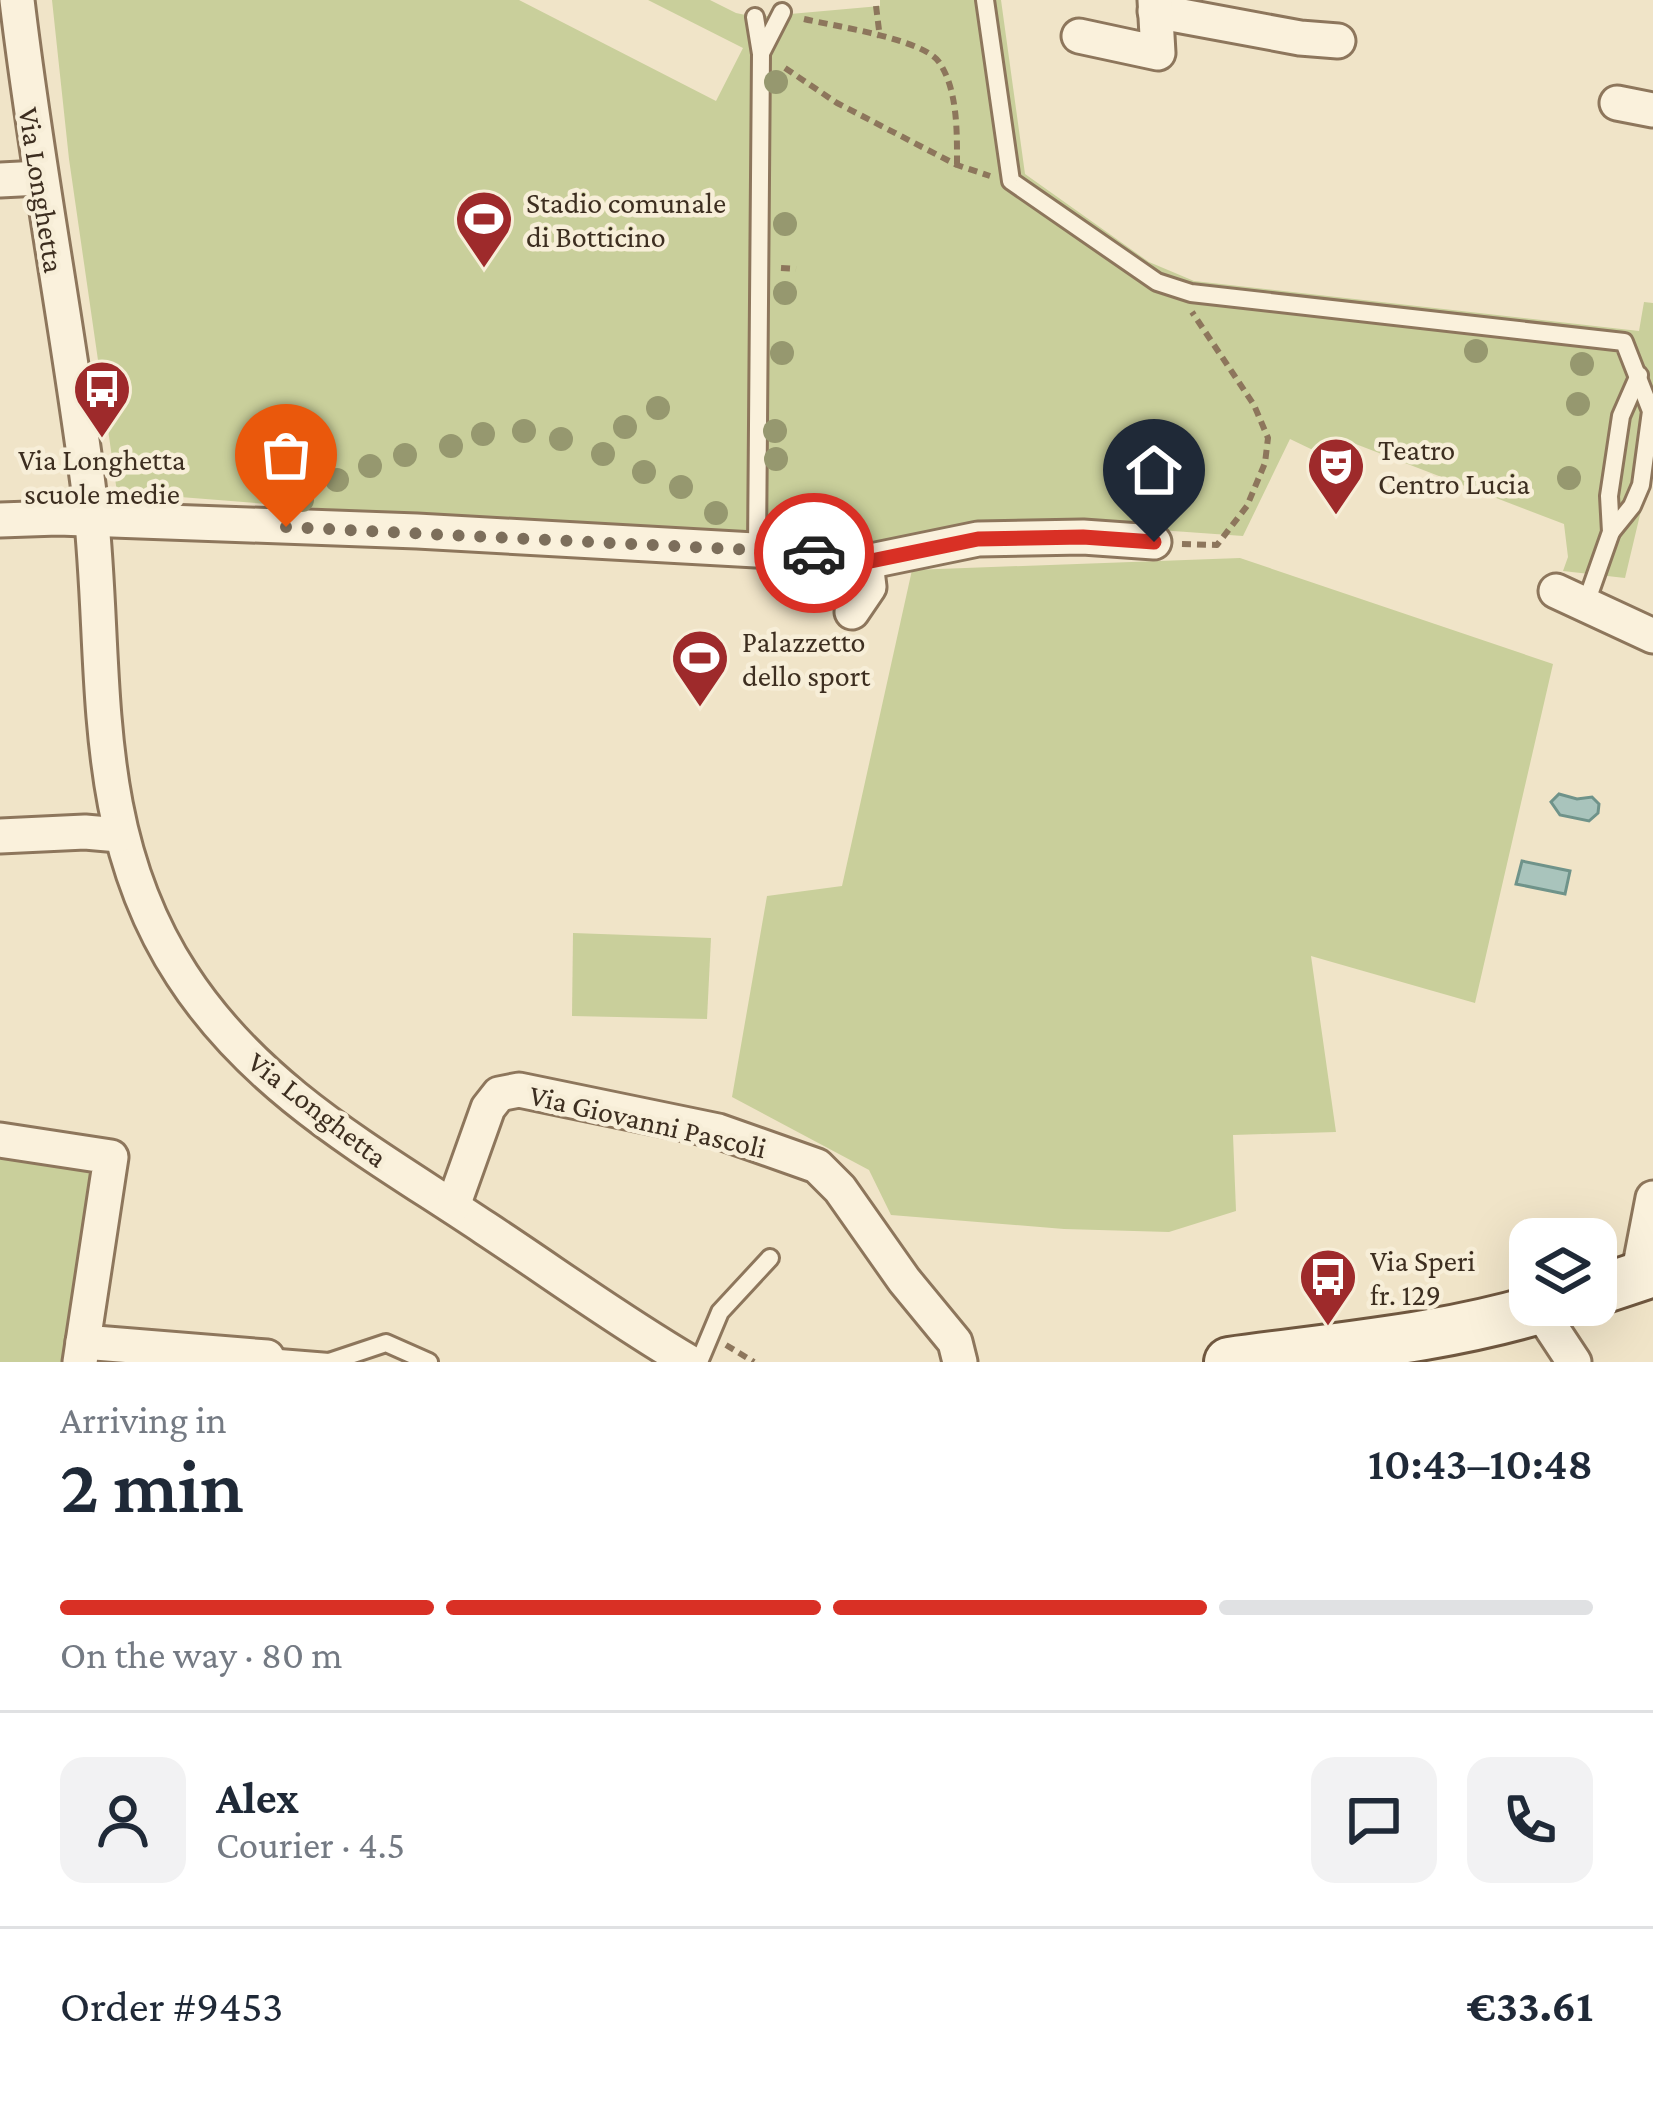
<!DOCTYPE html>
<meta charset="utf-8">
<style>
body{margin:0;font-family:"Crimson Pro",serif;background:#f2f2f3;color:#1f2937;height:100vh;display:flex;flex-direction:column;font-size:45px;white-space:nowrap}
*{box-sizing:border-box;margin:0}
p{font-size:39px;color:#747a83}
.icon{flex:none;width:66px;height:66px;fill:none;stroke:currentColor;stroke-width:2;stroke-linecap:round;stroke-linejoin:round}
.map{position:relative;height:1362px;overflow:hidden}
.sheet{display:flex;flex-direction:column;background:#fff;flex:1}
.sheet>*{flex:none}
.fabs{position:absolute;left:1509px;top:1218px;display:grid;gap:24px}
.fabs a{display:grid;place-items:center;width:108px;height:108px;border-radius:24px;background:#fff;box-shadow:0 12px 48px #0002;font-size:60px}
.pin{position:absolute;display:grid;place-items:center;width:102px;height:102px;color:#fff;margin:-123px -51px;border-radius:50% 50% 50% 0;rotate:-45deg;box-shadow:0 0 12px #0007}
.pin .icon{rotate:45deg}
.courier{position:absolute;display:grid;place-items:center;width:120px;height:120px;margin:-60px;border:9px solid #d93025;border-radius:50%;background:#fff;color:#222;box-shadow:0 3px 15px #0007}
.overview em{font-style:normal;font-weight:600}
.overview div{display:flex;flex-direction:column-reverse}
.overview{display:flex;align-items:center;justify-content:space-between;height:204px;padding:0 60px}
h1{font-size:78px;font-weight:600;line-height:90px}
.bar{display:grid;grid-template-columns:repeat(4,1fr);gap:18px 12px;align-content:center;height:144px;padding:0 60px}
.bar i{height:15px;border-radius:9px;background:#e0e1e3}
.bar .active{background:#d93025}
.bar p{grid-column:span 4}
.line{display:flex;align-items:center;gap:30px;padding:0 60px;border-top:3px solid #e0e1e3}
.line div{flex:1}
.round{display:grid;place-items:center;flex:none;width:126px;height:126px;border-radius:24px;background:#f2f2f3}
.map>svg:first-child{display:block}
.green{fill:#c9cf9b}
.water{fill:#a9c4bc;stroke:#6f938a;stroke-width:3}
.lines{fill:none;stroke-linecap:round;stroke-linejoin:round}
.lane-casing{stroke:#8d765c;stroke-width:22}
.street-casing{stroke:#8d765c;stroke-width:39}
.secondary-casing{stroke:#6f573f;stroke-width:54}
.path{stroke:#8d765c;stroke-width:6;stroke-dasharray:9 6;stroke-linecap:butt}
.lane{stroke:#faf1dc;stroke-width:16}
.street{stroke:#faf1dc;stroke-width:33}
.secondary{stroke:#faf1dc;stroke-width:48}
.tree{fill:#96986f}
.done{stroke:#7c6e5b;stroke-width:12;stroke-dasharray:0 21.6}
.route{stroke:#d93025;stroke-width:15}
.labels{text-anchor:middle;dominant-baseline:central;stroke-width:9;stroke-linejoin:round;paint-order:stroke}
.street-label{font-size:30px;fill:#3d2e20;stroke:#f7eed8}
.poi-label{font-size:30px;fill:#3d2e20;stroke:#f7eed8;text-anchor:start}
</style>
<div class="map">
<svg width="1653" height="1362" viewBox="0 0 1653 1362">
<rect width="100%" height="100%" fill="#f0e4c8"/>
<g class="green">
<path d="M52,0H519L716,101L743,48L648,0H710L736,13L755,17L880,6V0H1001L1025,174L1149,262L1194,281L1639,331L1644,302L1653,303V460L1625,578L1563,571L1568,557L1564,524L1353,443L1340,463L1290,439L1243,536L1145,529L868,552L117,492L69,159Z"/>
<path d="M1240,558L1553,664L1475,1003L1311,956L1336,1132L1233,1135L1236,1211L1169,1232L1064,1229L891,1215L869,1170L732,1097L767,896L842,886L912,570Z"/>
<path d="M573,933L711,938L707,1019L572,1016Z"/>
<path d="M0,1147L102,1163L72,1362H0Z"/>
</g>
<g class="water">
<path d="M1559,794L1577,799L1592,797L1599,804L1598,813L1589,821L1560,815L1551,802Z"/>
<path d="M1522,861L1570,871L1565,894L1516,884Z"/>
</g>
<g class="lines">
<defs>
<g id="lane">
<path d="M985,0L1011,181L1157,282L1191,293L1624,342L1651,411L1641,485L1632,506L1611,532"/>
<path d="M755,17L761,54L757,550"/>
<path d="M761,53L782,12"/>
<path d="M1586,603L1611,532L1609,496L1621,416L1639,375"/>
<path d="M267,1357L329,1362L386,1343L429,1362"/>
<path d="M699,1362L720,1312L770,1258"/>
</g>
<g id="street">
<path d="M17,0C36,162 67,322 88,484C110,655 82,822 182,975C257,1091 373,1153 485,1228C552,1272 619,1321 689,1362"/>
<path d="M1155,11L1300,38L1338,41"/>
<path d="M1079,36L1158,53L1155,0"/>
<path d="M1617,103L1653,110"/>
<path d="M0,180L40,178"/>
<path d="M0,520L58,518L417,531L843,555L866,562L869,587L852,612"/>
<path d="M866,562L978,539L1083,537L1154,542"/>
<path d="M1556,591L1653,636"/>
<path d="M0,836L85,832L119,835"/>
<path d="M0,1140L111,1157L80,1362"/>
<path d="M453,1206L488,1108L499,1094L519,1090L718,1131L817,1166L840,1189L904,1280L955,1342L960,1362"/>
<path d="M1638,1276L1653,1198"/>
<path d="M1539,1309L1574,1362"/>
<path d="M83,1342L267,1357"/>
</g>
<g id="secondary">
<path d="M1596,1291L1653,1272"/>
<path d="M1229,1362C1337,1347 1448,1338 1552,1305"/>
</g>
</defs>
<use href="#lane" class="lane-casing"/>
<use href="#street" class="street-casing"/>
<use href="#secondary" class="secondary-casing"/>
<g class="path">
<path d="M876,6L880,38"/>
<path d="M804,19C834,26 923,39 939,62C958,90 957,133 957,165"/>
<path d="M785,68L837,103L957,165L990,176"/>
<path d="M781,268L796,269"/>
<path d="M1182,544L1217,545L1247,506L1265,463L1268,438L1254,405L1192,312"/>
<path d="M726,1345L754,1362"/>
</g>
<use href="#lane" class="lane"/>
<use href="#street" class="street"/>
<use href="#secondary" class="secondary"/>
</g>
<g class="tree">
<circle cx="776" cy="82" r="12"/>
<circle cx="785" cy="224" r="12"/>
<circle cx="785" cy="293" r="12"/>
<circle cx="1476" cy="351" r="12"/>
<circle cx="782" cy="353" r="12"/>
<circle cx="1582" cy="364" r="12"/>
<circle cx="1578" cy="404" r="12"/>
<circle cx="658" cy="408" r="12"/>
<circle cx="625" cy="427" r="12"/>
<circle cx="524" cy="431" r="12"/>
<circle cx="775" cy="431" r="12"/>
<circle cx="483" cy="434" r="12"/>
<circle cx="561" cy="439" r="12"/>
<circle cx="451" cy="446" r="12"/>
<circle cx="603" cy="454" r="12"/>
<circle cx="405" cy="455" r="12"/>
<circle cx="776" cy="459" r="12"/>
<circle cx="370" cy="466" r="12"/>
<circle cx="644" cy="472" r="12"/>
<circle cx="1569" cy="478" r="12"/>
<circle cx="337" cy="480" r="12"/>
<circle cx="681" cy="487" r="12"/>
<circle cx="302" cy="500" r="12"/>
<circle cx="716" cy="513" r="12"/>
</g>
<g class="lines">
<path class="done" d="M286,527L814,553"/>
<path class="route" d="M814,553L843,555L866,562L978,539L1083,537L1154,542"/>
</g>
<defs>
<symbol id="stadium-pin" viewBox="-11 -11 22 30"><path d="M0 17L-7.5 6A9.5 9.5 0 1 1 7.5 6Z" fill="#9e2a2b" stroke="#f7eed8"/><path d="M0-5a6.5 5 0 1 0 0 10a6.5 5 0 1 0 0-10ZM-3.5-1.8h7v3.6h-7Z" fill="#fff"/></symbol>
<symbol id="bus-pin" viewBox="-11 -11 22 30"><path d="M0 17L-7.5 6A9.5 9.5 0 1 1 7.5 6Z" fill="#9e2a2b" stroke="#f7eed8"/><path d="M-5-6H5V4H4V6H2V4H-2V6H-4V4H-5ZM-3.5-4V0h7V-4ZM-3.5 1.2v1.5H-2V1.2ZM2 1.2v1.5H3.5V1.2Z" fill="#fff"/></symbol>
<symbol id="theatre-pin" viewBox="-11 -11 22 30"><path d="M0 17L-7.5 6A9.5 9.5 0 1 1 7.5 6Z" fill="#9e2a2b" stroke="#f7eed8"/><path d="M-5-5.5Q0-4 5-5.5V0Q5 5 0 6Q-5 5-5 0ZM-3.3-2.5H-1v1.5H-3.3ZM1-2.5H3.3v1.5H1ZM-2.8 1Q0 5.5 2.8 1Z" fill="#fff"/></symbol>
</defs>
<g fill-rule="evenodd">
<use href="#stadium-pin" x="451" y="186" width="66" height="90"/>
<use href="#bus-pin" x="69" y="356" width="66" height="90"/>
<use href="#theatre-pin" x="1303" y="433" width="66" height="90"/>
<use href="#stadium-pin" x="667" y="625" width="66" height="90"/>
<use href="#bus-pin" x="1295" y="1244" width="66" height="90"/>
</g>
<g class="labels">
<g class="street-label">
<text transform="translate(42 190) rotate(81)">Via Longhetta</text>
<text transform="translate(318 1109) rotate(38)">Via Longhetta</text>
<text transform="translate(648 1121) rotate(13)">Via Giovanni Pascoli</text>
</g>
<g class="poi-label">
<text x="526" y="202">Stadio comunale<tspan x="526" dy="34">di Botticino</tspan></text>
<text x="1378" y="449">Teatro<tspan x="1378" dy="34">Centro Lucia</tspan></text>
<text x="102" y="459" text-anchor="middle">Via Longhetta<tspan x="102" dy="34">scuole medie</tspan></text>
<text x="742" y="641">Palazzetto<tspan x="742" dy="34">dello sport</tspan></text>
<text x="1370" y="1260">Via Speri<tspan x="1370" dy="34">fr. 129</tspan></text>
</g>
</g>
</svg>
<div class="fabs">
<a><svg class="icon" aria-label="layers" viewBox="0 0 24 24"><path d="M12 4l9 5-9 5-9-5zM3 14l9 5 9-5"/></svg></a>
</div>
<div class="pin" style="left:286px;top:527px;background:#ea580c"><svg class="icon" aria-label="bag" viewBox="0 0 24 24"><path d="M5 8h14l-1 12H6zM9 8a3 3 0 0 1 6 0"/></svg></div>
<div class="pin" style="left:1154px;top:542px;background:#1f2937"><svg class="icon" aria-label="home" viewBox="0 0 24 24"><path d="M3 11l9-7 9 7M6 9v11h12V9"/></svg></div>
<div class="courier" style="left:814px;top:553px"><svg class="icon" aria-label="car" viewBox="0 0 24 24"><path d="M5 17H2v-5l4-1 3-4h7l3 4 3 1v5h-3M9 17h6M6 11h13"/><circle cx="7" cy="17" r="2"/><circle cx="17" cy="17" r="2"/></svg></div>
</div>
<section class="sheet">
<div class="overview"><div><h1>2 min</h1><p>Arriving in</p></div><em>10:43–10:48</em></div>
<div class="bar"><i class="active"></i><i class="active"></i><i class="active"></i><i></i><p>On the way · 80 m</p></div>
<div class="line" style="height:216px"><a class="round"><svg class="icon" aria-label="person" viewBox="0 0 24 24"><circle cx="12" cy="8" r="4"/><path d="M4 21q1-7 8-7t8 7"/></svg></a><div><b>Alex</b><p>Courier · 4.5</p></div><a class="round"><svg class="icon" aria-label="chat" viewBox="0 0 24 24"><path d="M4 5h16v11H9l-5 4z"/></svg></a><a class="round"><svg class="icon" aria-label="phone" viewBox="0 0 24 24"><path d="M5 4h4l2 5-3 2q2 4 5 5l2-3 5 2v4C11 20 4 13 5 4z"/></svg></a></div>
<div class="line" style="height:156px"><div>Order #9453</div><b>€33.61</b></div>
</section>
